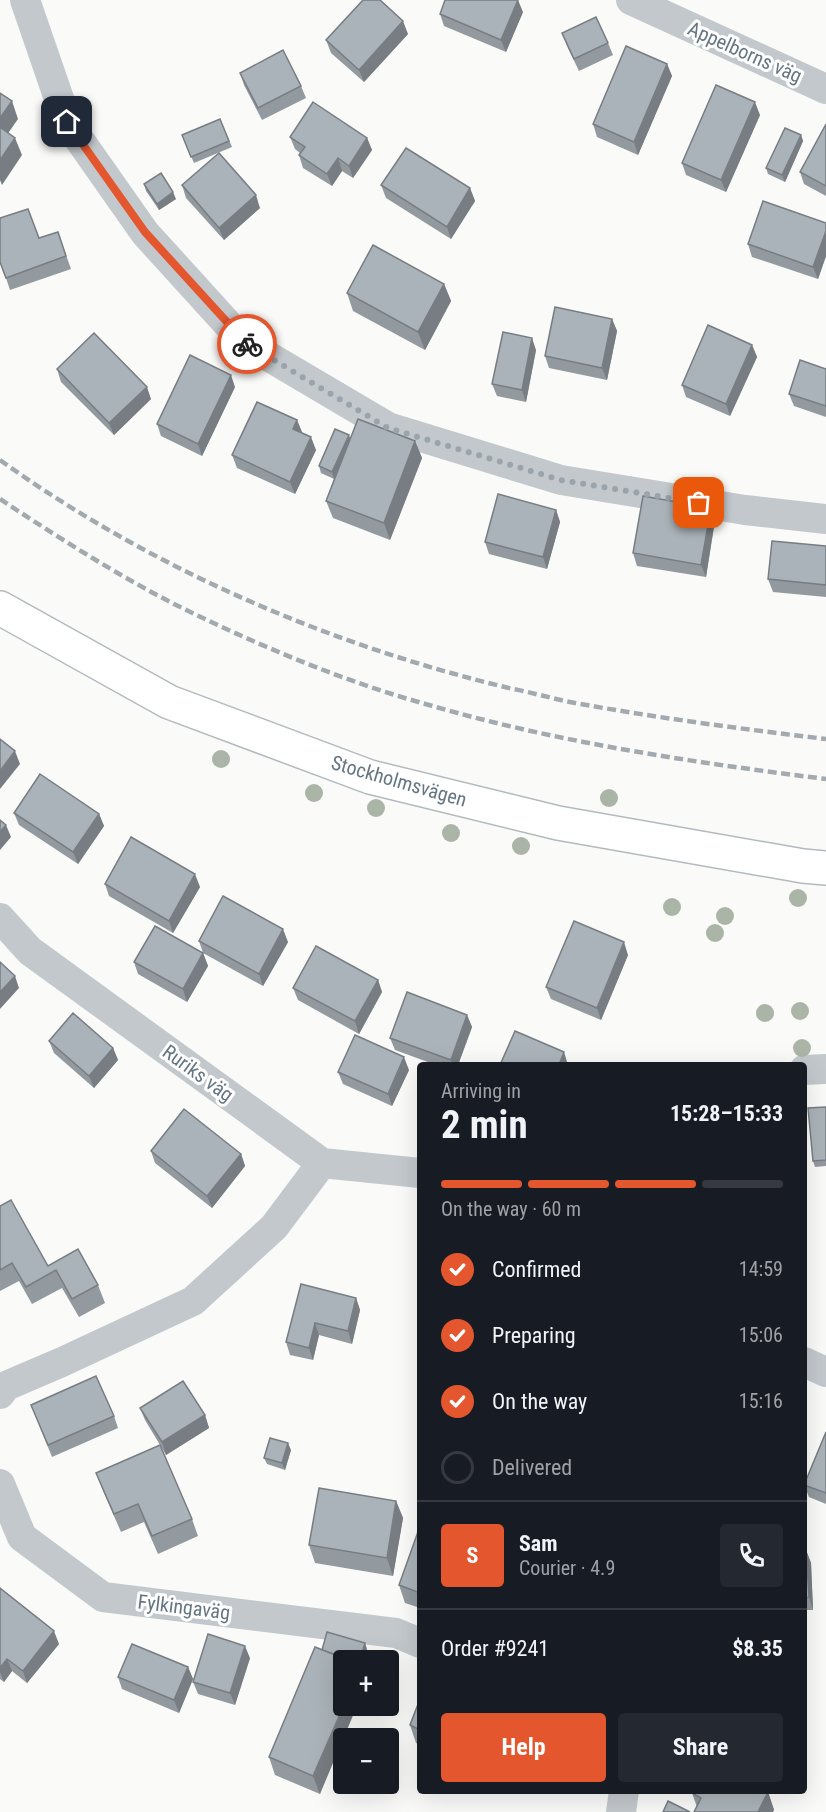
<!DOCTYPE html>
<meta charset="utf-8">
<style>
body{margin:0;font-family:"Roboto Condensed",sans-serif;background:#242831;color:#f1f3f6;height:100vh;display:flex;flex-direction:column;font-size:22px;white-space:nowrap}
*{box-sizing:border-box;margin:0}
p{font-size:20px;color:#9ea1a6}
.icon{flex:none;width:33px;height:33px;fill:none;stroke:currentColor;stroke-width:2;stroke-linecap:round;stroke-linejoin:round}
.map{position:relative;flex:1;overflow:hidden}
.sheet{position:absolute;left:417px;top:1062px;width:390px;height:732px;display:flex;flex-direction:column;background:#171b24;border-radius:6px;box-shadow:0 6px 24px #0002}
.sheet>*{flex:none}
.controls{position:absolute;left:333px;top:1650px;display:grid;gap:12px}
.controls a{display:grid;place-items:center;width:66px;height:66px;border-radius:6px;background:#171b24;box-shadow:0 6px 24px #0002;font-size:30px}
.pin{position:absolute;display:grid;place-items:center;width:51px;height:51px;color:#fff;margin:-26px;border-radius:12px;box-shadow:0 3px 9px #0006}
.courier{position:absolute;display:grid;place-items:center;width:60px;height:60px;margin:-30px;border:4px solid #e4572e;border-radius:50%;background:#fff;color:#222;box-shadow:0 2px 8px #0007}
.head em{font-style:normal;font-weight:700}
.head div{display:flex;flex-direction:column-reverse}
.head{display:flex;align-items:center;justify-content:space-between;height:102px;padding:0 24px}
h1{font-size:39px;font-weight:700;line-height:45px}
.bar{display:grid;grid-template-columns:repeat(4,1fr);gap:9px 6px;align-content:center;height:72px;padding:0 24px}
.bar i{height:8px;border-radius:4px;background:#363941}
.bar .current{background:#e4572e}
.bar p{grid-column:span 4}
.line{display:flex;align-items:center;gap:15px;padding:0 24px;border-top:2px solid #363941}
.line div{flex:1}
.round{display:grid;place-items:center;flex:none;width:63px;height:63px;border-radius:6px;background:#242831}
ol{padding:0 24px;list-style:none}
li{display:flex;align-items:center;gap:18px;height:66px}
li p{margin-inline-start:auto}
li .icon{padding:6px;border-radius:50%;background:#e4572e;color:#fff;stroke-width:4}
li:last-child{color:#9ea1a6}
li i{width:33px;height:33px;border:3px solid #363941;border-radius:50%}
.button{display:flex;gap:12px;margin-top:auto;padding:12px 24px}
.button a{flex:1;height:69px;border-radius:6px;background:#e4572e;color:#fff;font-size:24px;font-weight:700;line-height:69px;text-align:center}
.button a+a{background:#242831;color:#f1f3f6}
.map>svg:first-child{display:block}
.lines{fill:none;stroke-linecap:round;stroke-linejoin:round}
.secondary-casing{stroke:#b3babf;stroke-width:36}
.street{stroke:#c3c8cc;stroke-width:30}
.secondary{stroke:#fff;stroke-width:33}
.rail{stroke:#a2aab0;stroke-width:4.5;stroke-dasharray:9 4.5;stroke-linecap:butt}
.tree{fill:#aab4a7}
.wall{fill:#929a9f}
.shaded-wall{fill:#777d82}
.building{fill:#aab3b9;stroke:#777d82;stroke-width:1.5}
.done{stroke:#99a4ac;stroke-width:6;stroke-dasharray:0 10.8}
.route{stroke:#e4572e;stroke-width:8}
.labels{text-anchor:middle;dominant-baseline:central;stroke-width:6;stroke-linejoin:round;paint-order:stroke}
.street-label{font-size:20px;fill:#657683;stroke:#fff}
</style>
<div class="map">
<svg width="826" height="1812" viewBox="0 0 826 1812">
<rect width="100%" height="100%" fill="#fafaf8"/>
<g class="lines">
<defs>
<path id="secondary" d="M0,608L169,702L370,777L558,823L803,866L826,868"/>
</defs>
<use href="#secondary" class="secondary-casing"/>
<g class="street">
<path d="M25,0L67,122L145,233L244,342L388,427L561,480L745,510L826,519"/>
<path d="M631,0L826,89"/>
<path d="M0,918L30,951L322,1163L420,1173"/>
<path d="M804,1070L826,1069"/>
<path d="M804,1362L826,1372"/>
<path d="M0,1394L6,1386L62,1362L193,1301L274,1227L322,1163"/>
<path d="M0,1484L22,1537L103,1597L396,1633L420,1643"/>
<path d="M621,1812L624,1791"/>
</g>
<use href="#secondary" class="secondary"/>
<g class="rail">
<path d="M0,460C152,569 331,646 513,689C534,693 554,699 575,703C658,718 742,729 826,739"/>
<path d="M0,499C56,536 114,573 174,604C253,643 337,679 422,703C554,742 690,762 826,779"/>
</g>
</g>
<g class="tree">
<circle cx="221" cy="759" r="9"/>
<circle cx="314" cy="793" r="9"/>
<circle cx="609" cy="798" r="9"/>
<circle cx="376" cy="808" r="9"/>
<circle cx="451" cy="833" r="9"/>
<circle cx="521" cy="846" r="9"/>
<circle cx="798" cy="898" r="9"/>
<circle cx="672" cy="907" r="9"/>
<circle cx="725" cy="916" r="9"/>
<circle cx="715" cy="933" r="9"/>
<circle cx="800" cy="1011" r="9"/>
<circle cx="765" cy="1013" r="9"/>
<circle cx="802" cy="1048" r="9"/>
</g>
<g class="wall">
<path d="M523,12L506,52L444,26L440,14Z"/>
<path d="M562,33L608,43L613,55L579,71L567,46Z"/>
<path d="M408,34L364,82L331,53L326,40Z"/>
<path d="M667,64L672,76L638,155L597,137L593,124Z"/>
<path d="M240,73L301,86L306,98L262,120L244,85Z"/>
<path d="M760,115L726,192L686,175L682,163Z"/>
<path d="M220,119L232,147L194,163L182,135Z"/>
<path d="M826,124V196L804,184L800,172Z"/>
<path d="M801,135L803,141L785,182L768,174L766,168Z"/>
<path d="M290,137L367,138L372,150L353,178L342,171L332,186L303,168L299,155L300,153L295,149Z"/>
<path d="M144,184L176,199L159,210L146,191Z"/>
<path d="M182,185L260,208L224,240L186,198Z"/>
<path d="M381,185L470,188L475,201L451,239L386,198Z"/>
<path d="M826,223V256L818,279L752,257L748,244Z"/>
<path d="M58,232L71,269L10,290L6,278L39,238Z"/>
<path d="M444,284L451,301L425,350L353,311L347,293Z"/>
<path d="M612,319L617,331L607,380L549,368L545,356Z"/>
<path d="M752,345L757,357L730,416L686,397L682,385Z"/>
<path d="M536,350L526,402L497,396L492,384Z"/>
<path d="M57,369L151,399L114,435L61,382Z"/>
<path d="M826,369V417L794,406L789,394Z"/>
<path d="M235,387L202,456L161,436L157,424Z"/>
<path d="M297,420L302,433L316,450L295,494L237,468L232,455Z"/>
<path d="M350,439L415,441L422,458L390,540L333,518L326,501L334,479L321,473L319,466Z"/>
<path d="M711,508L715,520L706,577L637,566L633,553Z"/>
<path d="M556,510L560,522L547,569L489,554L485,542Z"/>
<path d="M826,546V597L773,592L768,579Z"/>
<path d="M14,813L99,814L104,826L78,864L19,825Z"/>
<path d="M105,884L200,887L173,933L109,896Z"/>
<path d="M199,941L288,942L263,986L203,953Z"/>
<path d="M203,953L208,966L187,1002L138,974L134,962Z"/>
<path d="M628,955L601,1020L551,999L546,987Z"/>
<path d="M378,980L382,992L359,1034L298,1000L293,988Z"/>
<path d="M467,1015L472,1027L458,1065H436L395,1050L390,1038Z"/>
<path d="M49,1041L113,1048L118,1060L94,1088L54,1053Z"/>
<path d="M409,1070L392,1106L343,1084L338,1072Z"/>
<path d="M826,1107V1166L815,1167L813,1161Z"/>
<path d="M151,1151L241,1154L245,1166L212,1208L155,1163Z"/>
<path d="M0,1206L48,1266L98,1285L105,1303L79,1317L62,1288L32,1304L19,1281L0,1291Z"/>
<path d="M301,1284L356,1298L360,1310L352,1344L319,1335L313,1360L290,1355L286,1342Z"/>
<path d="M31,1405L114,1416L118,1428L52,1457Z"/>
<path d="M140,1408L205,1415L209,1428L166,1455L145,1420Z"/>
<path d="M826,1432V1504L809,1497L804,1485Z"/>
<path d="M291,1450L285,1470L267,1464L264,1458Z"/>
<path d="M96,1473L192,1519L198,1536L158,1554L144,1522L121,1532L103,1491Z"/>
<path d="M396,1501L403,1518L393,1576L315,1563L309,1545Z"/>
<path d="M420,1529V1608L405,1603L399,1585Z"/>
<path d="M806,1550L811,1563L813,1610H804V1551Z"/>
<path d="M0,1588L59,1644L27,1683L12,1671L4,1682L0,1679Z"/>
<path d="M367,1649L364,1660H344L320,1794L275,1775L269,1757L322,1650Z"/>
<path d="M250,1658L235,1705L198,1694L193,1682Z"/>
<path d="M188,1667L193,1679L179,1713L122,1689L118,1677Z"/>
<path d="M420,1699V1745L416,1743L410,1725Z"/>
<path d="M768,1792L774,1810L697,1807L692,1793Z"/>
</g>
<g class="shaded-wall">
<path d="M518,0L523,12L506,52L501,40Z"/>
<path d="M403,21L408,34L364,82L359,70Z"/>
<path d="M667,64L672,76L638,155L634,142Z"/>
<path d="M12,101L18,119L2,142L0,136V118Z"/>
<path d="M755,102L760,115L726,192L721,180Z"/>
<path d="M801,135L803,141L785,182L782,175Z"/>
<path d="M15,138L22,155L2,185L0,180V160Z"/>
<path d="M367,138L372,150L353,178L349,166Z"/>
<path d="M338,158L342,171L332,186L327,174Z"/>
<path d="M470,188L475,201L451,239L447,227Z"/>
<path d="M173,192L176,199L159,210L157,204Z"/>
<path d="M256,195L260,208L224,240L219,228Z"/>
<path d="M826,231V256L818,279L813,267Z"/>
<path d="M444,284L451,301L425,350L418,332Z"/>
<path d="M612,319L617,331L607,380L602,368Z"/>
<path d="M532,338L536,350L526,402L522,390Z"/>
<path d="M752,345L757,357L730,416L726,404Z"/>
<path d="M231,375L235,387L202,456L198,444Z"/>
<path d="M147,387L151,399L114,435L109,423Z"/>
<path d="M297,420L302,432L298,441L293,429Z"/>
<path d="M349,435L351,441L334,479L332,472Z"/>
<path d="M311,437L316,450L295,494L290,482Z"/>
<path d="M415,441L422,458L390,540L384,523Z"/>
<path d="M711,508L715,520L706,577L701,565Z"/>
<path d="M556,510L560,522L547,569L543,557Z"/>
<path d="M15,751L20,764L0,789V771Z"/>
<path d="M99,814L104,826L78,864L73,852Z"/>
<path d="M6,825L11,837L0,850V832Z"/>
<path d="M195,874L200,887L173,933L169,921Z"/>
<path d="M283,929L288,942L263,986L259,974Z"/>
<path d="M624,942L628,955L601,1020L597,1008Z"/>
<path d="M203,953L208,966L187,1002L183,989Z"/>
<path d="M15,976L19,988L0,1009V992Z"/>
<path d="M378,980L382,992L359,1034L355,1021Z"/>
<path d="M467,1015L472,1027L458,1065H453L451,1060Z"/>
<path d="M113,1048L118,1060L94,1088L89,1076Z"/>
<path d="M564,1052L568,1065H559Z"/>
<path d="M404,1057L409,1070L392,1106L388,1094Z"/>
<path d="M241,1154L245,1166L212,1208L207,1196Z"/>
<path d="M356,1298L360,1310L352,1344L348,1331Z"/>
<path d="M315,1323L319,1335L313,1360L309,1348Z"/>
<path d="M205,1415L209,1428L166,1455L162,1442Z"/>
<path d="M288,1443L291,1450L285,1470L282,1463Z"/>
<path d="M396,1501L403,1518L393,1576L387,1558Z"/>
<path d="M806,1550L811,1563L813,1610L809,1597Z"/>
<path d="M54,1631L59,1644L27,1683L23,1671Z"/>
<path d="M365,1643L367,1649L364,1660H360Z"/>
<path d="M245,1646L250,1658L235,1705L230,1693Z"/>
<path d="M7,1659L12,1671L4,1682L0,1672V1668Z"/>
<path d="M188,1667L193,1679L179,1713L174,1700Z"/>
<path d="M344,1706H357L320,1794L313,1776Z"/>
<path d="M768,1792L774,1810L773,1812H758Z"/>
</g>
<g class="building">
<path d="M363,0H380L403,21L359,70L326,40Z"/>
<path d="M445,0H518L501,40L440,14Z"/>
<path d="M596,17L608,43L574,59L562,33Z"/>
<path d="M626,46L667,64L634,142L593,124Z"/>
<path d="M283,50L301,86L258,108L240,73Z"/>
<path d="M716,85L755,102L721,180L682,163Z"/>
<path d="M0,93L12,101L0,118Z"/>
<path d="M313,102L367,138L349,166L338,158L327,174L299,155L305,147L290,137Z"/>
<path d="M220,119L229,141L191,157L182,135Z"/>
<path d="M826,124V186L800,172Z"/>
<path d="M0,127L15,138L0,160Z"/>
<path d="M785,128L801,135L782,175L766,168Z"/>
<path d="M406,148L470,188L447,227L381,185Z"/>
<path d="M219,153L256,195L219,228L182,185Z"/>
<path d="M161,173L173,192L157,204L144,184Z"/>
<path d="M763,201L826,223V231L813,267L748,244Z"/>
<path d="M28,209L39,238L58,232L66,256L6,278L0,262V218Z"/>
<path d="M373,245L444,284L418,332L347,293Z"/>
<path d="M555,307L612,319L602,368L545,356Z"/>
<path d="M708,325L752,345L726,404L682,385Z"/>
<path d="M503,332L532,338L522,390L492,384Z"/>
<path d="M94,333L147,387L109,423L57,369Z"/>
<path d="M190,355L231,375L198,444L157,424Z"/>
<path d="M800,360L826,369V406L789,394Z"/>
<path d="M257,402L297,420L293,429L311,437L290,482L232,455Z"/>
<path d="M358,419L415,441L384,523L326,501Z"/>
<path d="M335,429L349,435L332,472L319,466Z"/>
<path d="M498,494L556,510L543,557L485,542Z"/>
<path d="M643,496L711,508L701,565L633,553Z"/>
<path d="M772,541L826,546V585L768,579Z"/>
<path d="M0,739L15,751L0,771Z"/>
<path d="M40,774L99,814L73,852L14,813Z"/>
<path d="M0,820L6,825L0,832Z"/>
<path d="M131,837L195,874L169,921L105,884Z"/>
<path d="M223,896L283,929L259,974L199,941Z"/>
<path d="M574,921L624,942L597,1008L546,987Z"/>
<path d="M155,926L203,953L183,989L134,962Z"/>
<path d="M316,946L378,980L355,1021L293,988Z"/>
<path d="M0,962L15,976L0,992Z"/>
<path d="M407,992L467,1015L451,1060L390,1038Z"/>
<path d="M73,1013L113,1048L89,1076L49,1041Z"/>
<path d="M515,1031L564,1052L559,1065H500Z"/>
<path d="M355,1035L404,1057L388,1094L338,1072Z"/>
<path d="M826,1107V1160L813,1161L808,1108Z"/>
<path d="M184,1109L241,1154L207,1196L151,1151Z"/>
<path d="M11,1200L48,1266L78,1249L98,1285L72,1299L56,1270L26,1287L12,1263L0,1270V1206Z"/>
<path d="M301,1284L356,1298L348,1331L315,1323L309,1348L286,1342Z"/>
<path d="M96,1376L114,1416L48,1445L31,1405Z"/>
<path d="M183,1381L205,1415L162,1442L140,1408Z"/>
<path d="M826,1432V1493L804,1485Z"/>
<path d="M270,1438L288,1443L282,1463L264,1458Z"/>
<path d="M160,1445L192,1519L152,1536L138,1504L114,1514L96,1473Z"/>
<path d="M319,1488L396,1501L387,1558L309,1545Z"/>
<path d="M419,1529H420V1593L399,1585Z"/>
<path d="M806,1550L809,1597L804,1598V1551Z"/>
<path d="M0,1588L54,1631L23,1671L7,1659L0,1668Z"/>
<path d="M327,1632L365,1643L360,1660H354L338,1656L322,1650Z"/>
<path d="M208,1634L245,1646L230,1693L193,1682Z"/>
<path d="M132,1644L188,1667L174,1700L118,1677Z"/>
<path d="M315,1647L348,1660H344V1705L313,1776L269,1757Z"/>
<path d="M420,1699V1730L410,1725Z"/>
<path d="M693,1791H766L768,1792L758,1812H694L701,1798L692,1793Z"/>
<path d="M668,1801L690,1812H663Z"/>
</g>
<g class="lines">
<path class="done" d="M247,344L388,428L561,480L699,503"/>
<path class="route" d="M67,122L145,232L247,344"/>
</g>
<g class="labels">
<g class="street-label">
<text transform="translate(745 52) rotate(24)">Appelborns väg</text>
<text transform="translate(399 781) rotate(16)">Stockholmsvägen</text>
<text transform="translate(198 1073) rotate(36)">Ruriks väg</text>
<text transform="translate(184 1607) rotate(7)">Fylkingaväg</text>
</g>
</g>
</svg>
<div class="controls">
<a>+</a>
<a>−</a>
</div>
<div class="pin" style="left:699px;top:503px;background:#ea580c"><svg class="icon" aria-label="bag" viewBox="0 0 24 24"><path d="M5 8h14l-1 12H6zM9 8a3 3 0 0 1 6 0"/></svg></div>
<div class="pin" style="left:67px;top:122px;background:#1f2937"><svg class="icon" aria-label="home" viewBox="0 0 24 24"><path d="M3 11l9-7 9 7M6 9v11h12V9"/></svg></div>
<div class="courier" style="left:247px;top:344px"><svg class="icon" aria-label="bike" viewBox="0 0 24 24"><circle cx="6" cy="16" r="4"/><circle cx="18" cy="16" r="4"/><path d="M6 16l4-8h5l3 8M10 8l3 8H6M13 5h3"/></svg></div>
<section class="sheet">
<div class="head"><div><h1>2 min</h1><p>Arriving in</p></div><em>15:28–15:33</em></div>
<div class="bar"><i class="current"></i><i class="current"></i><i class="current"></i><i></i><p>On the way · 60 m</p></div>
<ol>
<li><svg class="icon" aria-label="check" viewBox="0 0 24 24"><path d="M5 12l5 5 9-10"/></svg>Confirmed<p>14:59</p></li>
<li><svg class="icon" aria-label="check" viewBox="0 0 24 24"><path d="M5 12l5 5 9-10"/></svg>Preparing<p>15:06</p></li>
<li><svg class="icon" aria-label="check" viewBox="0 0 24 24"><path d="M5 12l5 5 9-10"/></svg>On the way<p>15:16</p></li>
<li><i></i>Delivered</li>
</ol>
<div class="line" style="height:108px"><b class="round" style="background:#e4572e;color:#fff">S</b><div><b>Sam</b><p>Courier · 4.9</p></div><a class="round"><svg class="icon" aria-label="phone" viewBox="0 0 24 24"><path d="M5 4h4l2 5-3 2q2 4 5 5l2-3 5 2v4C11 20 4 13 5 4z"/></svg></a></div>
<div class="line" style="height:78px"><div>Order #9241</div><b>$8.35</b></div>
<div class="button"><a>Help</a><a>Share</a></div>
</section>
</div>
